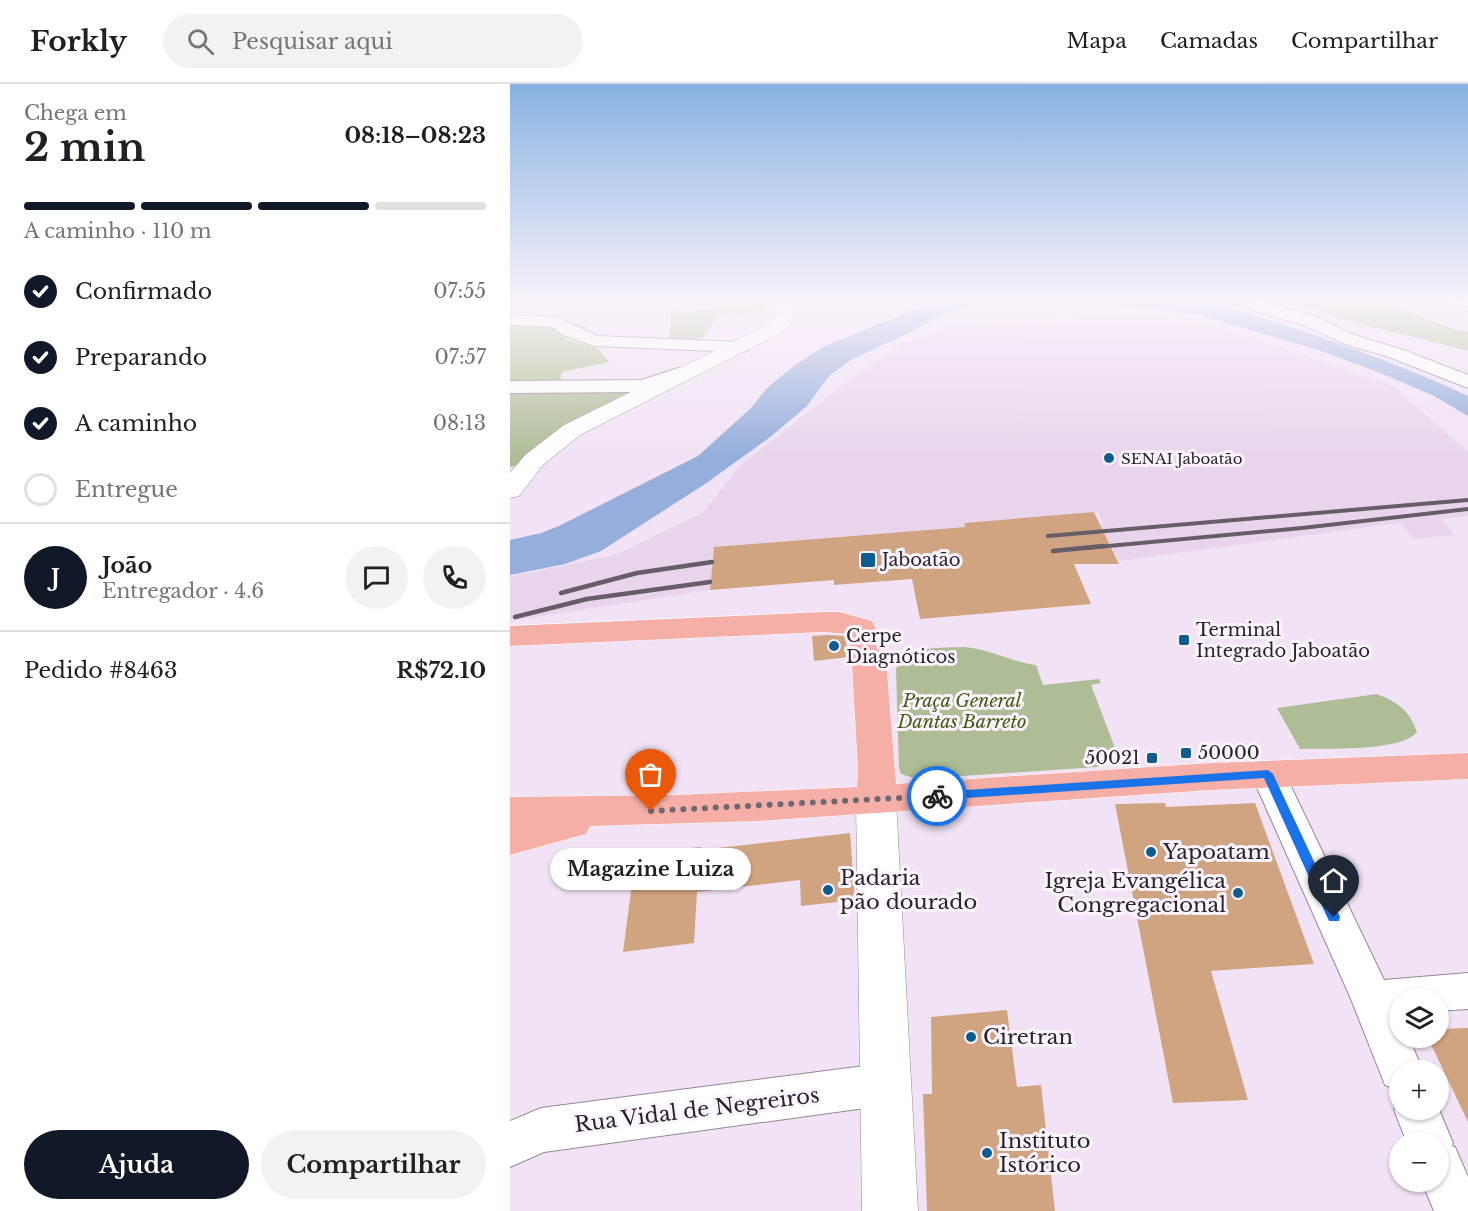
<!DOCTYPE html>
<html lang="pt">
<meta charset="utf-8">
<style>
body{margin:0;font-family:"Libre Baskerville",serif;background:#f2f2f2;color:#202124;height:100vh;display:flex;flex-direction:column;font-size:22px;white-space:nowrap}
*{box-sizing:border-box;margin:0}
p{font-size:20px;color:#757577}
.icon{flex:none;width:33px;height:33px;fill:none;stroke:currentColor;stroke-width:2;stroke-linecap:round;stroke-linejoin:round}
.map{position:relative;flex:1;overflow:hidden}
.drawer{display:flex;flex-direction:column;background:#fff;width:510px}
.drawer>*{flex:none}
.fabs{position:absolute;left:879px;top:904px;display:grid;gap:12px}
.fabs a{display:grid;place-items:center;width:60px;height:60px;border-radius:50%;background:#fff;box-shadow:0 2px 4px #0004;font-size:30px}
.pin{position:absolute;display:grid;place-items:center;width:51px;height:51px;color:#fff;margin:-62px -26px;border-radius:50% 50% 50% 0;rotate:-45deg;box-shadow:0 0 6px #0007}
.pin .icon{rotate:45deg}
.courier{position:absolute;display:grid;place-items:center;width:60px;height:60px;margin:-30px;border:4px solid #1a73e8;border-radius:50%;background:#fff;color:#222;box-shadow:0 2px 8px #0007}
.bubble{position:absolute;height:42px;border-radius:21px;background:#fff;box-shadow:0 2px 4px #0004;font-size:20px;font-weight:700;line-height:42px;text-align:center}
.summary em{font-style:normal;font-weight:700}
.summary div{display:flex;flex-direction:column-reverse}
.summary{display:flex;align-items:center;justify-content:space-between;height:102px;padding:0 24px}
h1{font-size:39px;font-weight:700;line-height:45px}
.bar{display:grid;grid-template-columns:repeat(4,1fr);gap:9px 6px;align-content:center;height:72px;padding:0 24px}
.bar i{height:8px;border-radius:4px;background:#e0e0e0}
.bar .active{background:#111827}
.bar p{grid-column:span 4}
.line{display:flex;align-items:center;gap:15px;padding:0 24px;border-top:2px solid #e0e0e0}
.line div{flex:1}
.round{display:grid;place-items:center;flex:none;width:63px;height:63px;border-radius:32px;background:#f2f2f2}
ol{padding:0 24px;list-style:none}
li{display:flex;align-items:center;gap:18px;height:66px}
li p{margin-inline-start:auto}
li .icon{padding:6px;border-radius:50%;background:#111827;color:#fff;stroke-width:4}
li:last-child{color:#757577}
li i{width:33px;height:33px;border:3px solid #e0e0e0;border-radius:50%}
.button{display:flex;gap:12px;margin-top:auto;padding:12px 24px}
.button a{flex:1;height:69px;border-radius:36px;background:#111827;color:#fff;font-size:24px;font-weight:700;line-height:69px;text-align:center}
.button a+a{background:#f2f2f2;color:#202124}
header{display:flex;align-items:center;gap:36px;box-sizing:border-box;height:84px;padding:0 30px;background:#fff;border-bottom:2px solid #e0e0e0}
header strong{font-size:28px}
nav{display:flex;gap:33px;margin-inline-start:auto;font-size:21px}
.search{width:420px;height:54px;background:#f2f2f2;display:flex;align-items:center;gap:15px;box-sizing:border-box;padding:0 21px;border-radius:33px;color:#757577;font-size:22px}
main{display:flex;flex:1;min-height:0}
.map>svg:first-child{display:block}
.built{fill:#e8d5ec}
.green{fill:#afbd97}
.forest{fill:#aec18f}
.water{fill:#95aedb}
.building{fill:#d1a481}
.lines{fill:none;stroke-linecap:round;stroke-linejoin:round}
.minor-casing{stroke:#938696;stroke-width:2}
.tertiary-casing{stroke:#938696;stroke-width:1}
.secondary-casing{stroke:#938696;stroke-width:1}
.primary-casing{stroke:#fff;stroke-width:1}
.minor{fill:#fff;fill-rule:evenodd}
.tertiary{fill:#fff;fill-rule:evenodd}
.secondary{fill:#fff;fill-rule:evenodd}
.primary{fill:#f5afa6;fill-rule:evenodd}
.rail-far1{stroke:#655d67;stroke-width:4}
.rail{stroke:#655d67;stroke-width:4.5}
.route{fill:#1a73e8}
.done{stroke:#6f6772;stroke-width:6;stroke-dasharray:0 10.8}
.poi-dot{fill:#0e5d90;stroke:#fbf3fd;stroke-width:2}
.labels{text-anchor:middle;dominant-baseline:central;stroke-width:6;stroke-linejoin:round;paint-order:stroke}
.far-poi-label{font-size:15px;fill:#29242b;stroke:#fbf3fd;text-anchor:start}
.poi-label{font-size:18px;fill:#29242b;stroke:#fbf3fd;text-anchor:start}
.park-label{font-size:18px;font-style:italic;fill:#43590b;stroke:#fbf3fd}
.near-poi-label{font-size:21px;fill:#29242b;stroke:#fbf3fd;text-anchor:start}
.near-street-label{font-size:21px;fill:#29242b;stroke:#fbf3fd}
</style>
<header>
<strong>Forkly</strong>
<div class="search"><svg class="icon" aria-label="search" viewBox="0 0 24 24"><circle cx="10" cy="10" r="6"/><path d="M15 15l6 6"/></svg>Pesquisar aqui</div>
<nav><a>Mapa</a><a>Camadas</a><a>Compartilhar</a></nav>
</header>
<main>
<section class="drawer">
<div class="summary"><div><h1>2 min</h1><p>Chega em</p></div><em>08:18–08:23</em></div>
<div class="bar"><i class="active"></i><i class="active"></i><i class="active"></i><i></i><p>A caminho · 110 m</p></div>
<ol>
<li><svg class="icon" aria-label="check" viewBox="0 0 24 24"><path d="M5 12l5 5 9-10"/></svg>Confirmado<p>07:55</p></li>
<li><svg class="icon" aria-label="check" viewBox="0 0 24 24"><path d="M5 12l5 5 9-10"/></svg>Preparando<p>07:57</p></li>
<li><svg class="icon" aria-label="check" viewBox="0 0 24 24"><path d="M5 12l5 5 9-10"/></svg>A caminho<p>08:13</p></li>
<li><i></i>Entregue</li>
</ol>
<div class="line" style="height:108px"><b class="round" style="background:#111827;color:#fff">J</b><div><b>João</b><p>Entregador · 4.6</p></div><a class="round"><svg class="icon" aria-label="chat" viewBox="0 0 24 24"><path d="M4 5h16v11H9l-5 4z"/></svg></a><a class="round"><svg class="icon" aria-label="phone" viewBox="0 0 24 24"><path d="M5 4h4l2 5-3 2q2 4 5 5l2-3 5 2v4C11 20 4 13 5 4z"/></svg></a></div>
<div class="line" style="height:78px"><div>Pedido #8463</div><b>R$72.10</b></div>
<div class="button"><a>Ajuda</a><a>Compartilhar</a></div>
</section>
<div class="map">
<svg width="958" height="1127" viewBox="0 0 958 1127">
<rect width="100%" height="100%" fill="#f1e3f5"/>
<path class="built" d="M630,231L713,243L883,302L958,368V432L931,435L945,451L904,455L890,439L609,477L594,449L535,445L593,440L588,428L454,439L455,443L204,463L200,506L0,537V493L108,470L192,429L232,380L347,290L394,259L434,243Z"/>
<g class="green">
<path d="M0,305H136L12,381L0,383Z"/>
<path d="M454,563C480,565 501,578 526,581L533,601L589,595L591,599L581,601L605,664L603,669L588,683L407,695L391,690L389,684L386,585C398,561 432,564 454,563Z"/>
<path d="M867,610C889,619 899,626 907,648C892,668 815,664 790,665L767,624Z"/>
</g>
<g class="forest">
<path d="M195,214H243L258,226L207,232L193,253L183,255L158,254L161,246L160,228L203,225V216Z"/>
<path d="M772,214H860L949,247H958V267C915,255 871,246 828,234C809,229 791,218 772,214Z"/>
<path d="M23,234L79,243L54,255L87,264L99,278L52,288L50,299L0,301V235Z"/>
</g>
<path class="water" d="M442,214H671C720,223 757,235 804,251C856,269 908,288 958,312V332L924,312L868,288L808,266L690,231L640,224L526,217L467,221L432,231L397,250L342,275L319,292L297,322L259,354L195,400L91,467L55,480L0,491V456L31,449L49,442L188,372L241,324L257,304L285,281L315,262L411,223Z"/>
<g class="building">
<path d="M584,428L609,480H564L581,520L410,535L402,495L324,501V496L200,506L204,463L455,443L454,439Z"/>
<path d="M319,551L335,552L339,573L304,577L302,552Z"/>
<path d="M655,719L656,723L745,719L804,880L701,887L738,1016L663,1019L605,720Z"/>
<path d="M340,749L345,816L291,822L290,796L187,808L184,859L113,868L126,769L191,763V766Z"/>
<path d="M497,926L507,1003L531,1001L545,1127H417L413,1010H422L421,933Z"/>
<path d="M958,944V1038L918,954H928V945Z"/>
</g>
<g class="lines">
<defs>
<g id="minor">
<path d="M711,214H743L806,233L847,252L891,265L958,291V304L879,273L835,260L794,241L713,217Z"/>
<path d="M930,214L958,216V227L932,217Z"/>
<path d="M0,231L46,233L87,252L231,258L237,259L240,263L237,267L231,268L84,262L53,251L42,243L0,241Z"/>
<path d="M168,284L175,286L177,290L175,294L134,308L0,309V297L132,296Z"/>
<path d="M758,678L770,682L775,690L874,896L958,889V925L928,927V915H890V954H899L913,987H890V1007L875,1001L841,915L741,690L746,682Z"/>
<path d="M377,979L393,985L399,1000L393,1015L377,1021L34,1068L0,1083V1037L31,1024Z"/>
<path d="M890,1014V1026H928V1023L943,1059L942,1062L945,1063L958,1093V1127H924L912,1098H928V1059H897L884,1026Z"/>
</g>
<path id="tertiary" d="M366,702L380,706L386,716L408,1127H352L346,716L352,706Z"/>
<path id="secondary" d="M259,214H277L285,229L279,242L269,250L70,351L33,381L9,412L0,414V389L15,371L54,341L255,242L264,235L267,229Z"/>
<path id="primary" d="M314,528H329L362,537L375,564L386,700L701,679L958,669V695L701,706L249,737L80,742L76,750L0,771V713L166,711L347,703L348,686L341,564L337,550L314,548L0,562V542Z"/>
</defs>
<use href="#minor" class="minor-casing"/>
<use href="#tertiary" class="tertiary-casing"/>
<use href="#secondary" class="secondary-casing"/>
<use href="#primary" class="primary-casing"/>
<use href="#minor" class="minor"/>
<use href="#tertiary" class="tertiary"/>
<use href="#secondary" class="secondary"/>
<use href="#primary" class="primary"/>
<g class="rail-far1">
<path d="M538,452L958,416"/>
<path d="M577,464L792,444L958,425"/>
</g>
<g class="rail">
<path d="M543,467L593,462"/>
<path d="M51,509L127,489L202,478"/>
<path d="M5,533L77,515L200,498"/>
</g>
</g>
<linearGradient id="sky" x2="0" y2="1"><stop stop-color="#87b2e3"/><stop offset="0.58" stop-color="#f9f2fa"/><stop offset="1" stop-color="#f9f2fa" stop-opacity="0"/></linearGradient>
<rect width="958" height="372" fill="url(#sky)"/>
<path class="route" d="M758,686L763,690L830,833L829,837H819L754,694L427,716L422,712L427,708Z"/>
<g class="lines">
<path class="done" d="M141,727L427,712"/>
</g>
<g class="poi-dot">
<circle cx="599" cy="374" r="6"/>
<rect x="350" y="468" width="16" height="16" rx="3"/>
<rect x="668" y="550" width="12" height="12" rx="3"/>
<circle cx="324" cy="562" r="6"/>
<rect x="670" y="663" width="12" height="12" rx="3"/>
<rect x="636" y="668" width="12" height="12" rx="3"/>
<circle cx="641" cy="768" r="6"/>
<circle cx="318" cy="806" r="6"/>
<circle cx="728" cy="809" r="6"/>
<circle cx="461" cy="953" r="6"/>
<circle cx="477" cy="1069" r="6"/>
</g>
<g class="labels">
<g class="far-poi-label">
<text x="611" y="374">SENAI Jaboatão</text>
</g>
<g class="poi-label">
<text x="372" y="476">Jaboatão</text>
<text x="686" y="546">Terminal<tspan x="686" dy="21">Integrado Jaboatão</tspan></text>
<text x="336" y="552">Cerpe<tspan x="336" dy="21">Diagnóticos</tspan></text>
<text x="688" y="669">50000</text>
<text x="630" y="674" text-anchor="end">50021</text>
</g>
<g class="park-label">
<text x="452" y="617">Praça General<tspan x="452" dy="21">Dantas Barreto</tspan></text>
</g>
<g class="near-poi-label">
<text x="653" y="768">Yapoatam</text>
<text x="330" y="794">Padaria<tspan x="330" dy="24">pão dourado</tspan></text>
<text x="716" y="797" text-anchor="end">Igreja Evangélica<tspan x="716" dy="24">Congregacional</tspan></text>
<text x="473" y="953">Ciretran</text>
<text x="489" y="1057">Instituto<tspan x="489" dy="24">Istórico</tspan></text>
</g>
<g class="near-street-label">
<text transform="translate(187 1026) rotate(-7)">Rua Vidal de Negreiros</text>
</g>
</g>
</svg>
<div class="fabs">
<a><svg class="icon" aria-label="layers" viewBox="0 0 24 24"><path d="M12 4l9 5-9 5-9-5zM3 14l9 5 9-5"/></svg></a>
<a>+</a>
<a>−</a>
</div>
<div class="pin" style="left:141px;top:727px;background:#ea580c"><svg class="icon" aria-label="bag" viewBox="0 0 24 24"><path d="M5 8h14l-1 12H6zM9 8a3 3 0 0 1 6 0"/></svg></div>
<div class="pin" style="left:824px;top:833px;background:#1f2937"><svg class="icon" aria-label="home" viewBox="0 0 24 24"><path d="M3 11l9-7 9 7M6 9v11h12V9"/></svg></div>
<div class="courier" style="left:427px;top:712px"><svg class="icon" aria-label="bike" viewBox="0 0 24 24"><circle cx="6" cy="16" r="4"/><circle cx="18" cy="16" r="4"/><path d="M6 16l4-8h5l3 8M10 8l3 8H6M13 5h3"/></svg></div>
<div class="bubble" style="left:40px;top:764px;width:201px">Magazine Luiza</div>
</div>
</main>
